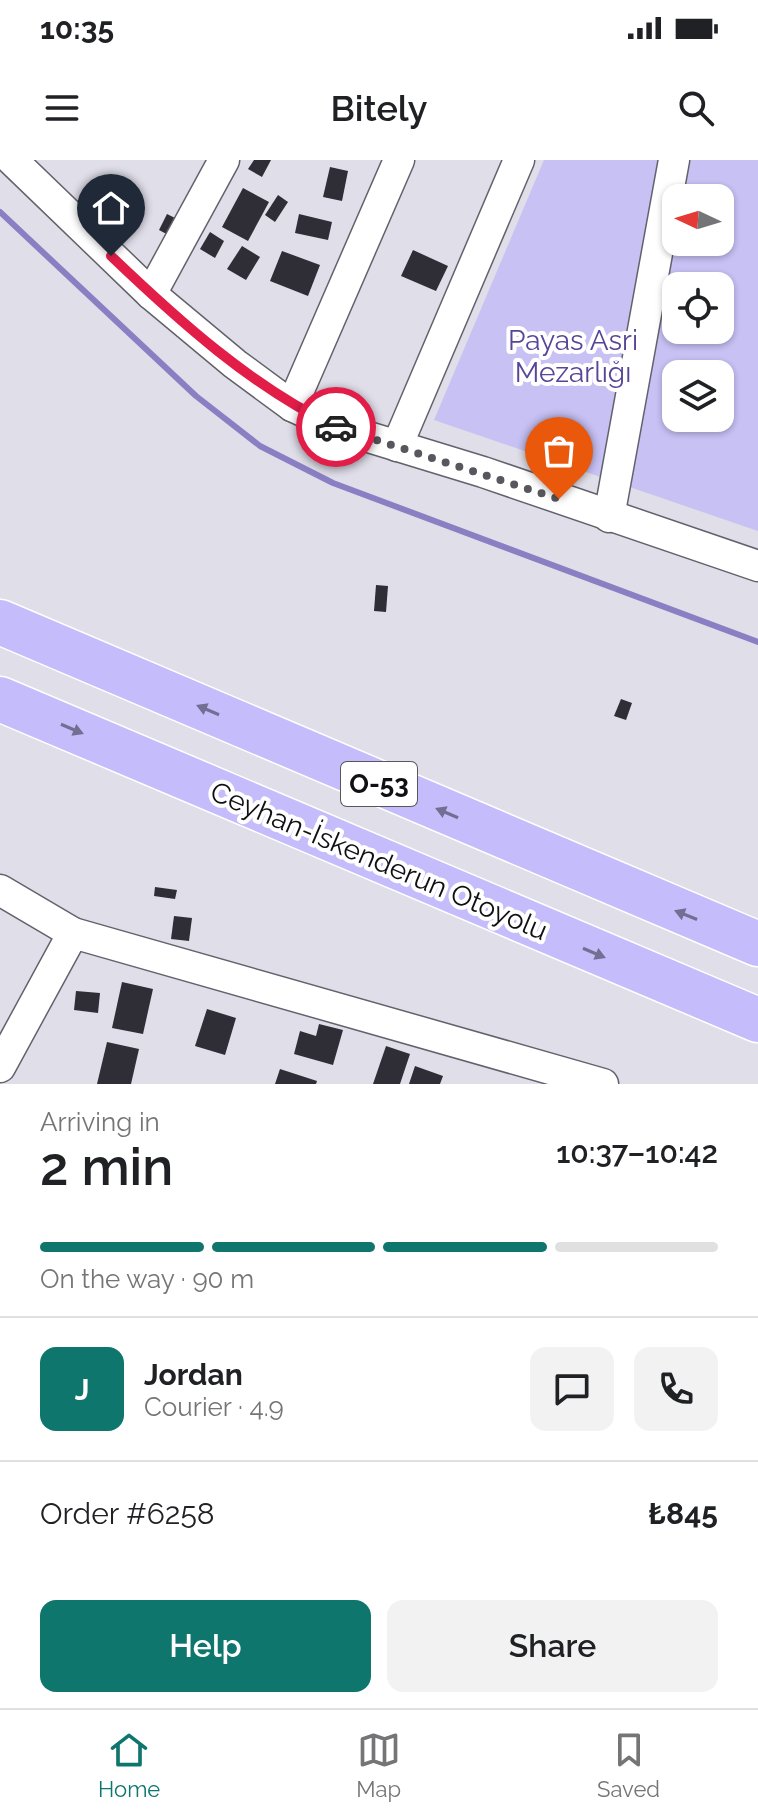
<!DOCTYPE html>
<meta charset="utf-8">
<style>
body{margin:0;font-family:Raleway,sans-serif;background:#f2f2f2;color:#202124;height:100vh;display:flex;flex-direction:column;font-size:30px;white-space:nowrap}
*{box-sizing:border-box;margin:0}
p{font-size:26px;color:#757577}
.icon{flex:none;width:44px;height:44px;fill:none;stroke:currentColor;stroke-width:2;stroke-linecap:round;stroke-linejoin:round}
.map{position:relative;height:924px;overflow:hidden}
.sheet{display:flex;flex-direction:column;background:#fff;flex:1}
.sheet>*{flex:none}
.needle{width:52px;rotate:274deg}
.tools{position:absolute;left:662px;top:24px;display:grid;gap:16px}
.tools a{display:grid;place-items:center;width:72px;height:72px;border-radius:16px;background:#fff;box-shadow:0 2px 6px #0004;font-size:40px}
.pin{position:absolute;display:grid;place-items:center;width:68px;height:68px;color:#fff;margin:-82px -34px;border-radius:50% 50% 50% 0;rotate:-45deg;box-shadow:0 0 8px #0007}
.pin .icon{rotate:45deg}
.courier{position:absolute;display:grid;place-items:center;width:80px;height:80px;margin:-40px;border:6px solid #e11d48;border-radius:50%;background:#fff;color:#222;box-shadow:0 2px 10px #0007}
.head em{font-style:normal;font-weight:600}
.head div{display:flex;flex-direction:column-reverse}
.head{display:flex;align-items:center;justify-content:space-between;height:136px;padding:0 40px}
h1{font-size:52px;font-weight:600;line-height:60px}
.bar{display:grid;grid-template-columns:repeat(4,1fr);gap:12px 8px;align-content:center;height:96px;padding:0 40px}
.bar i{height:10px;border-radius:6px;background:#e0e0e0}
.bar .active{background:#0f766e}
.bar p{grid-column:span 4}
.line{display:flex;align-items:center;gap:20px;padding:0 40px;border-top:2px solid #e0e0e0}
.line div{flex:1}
.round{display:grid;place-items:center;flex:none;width:84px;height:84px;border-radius:16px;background:#f2f2f2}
.primary-button{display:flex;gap:16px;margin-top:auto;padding:16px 40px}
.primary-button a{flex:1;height:92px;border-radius:16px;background:#0f766e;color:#fff;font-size:32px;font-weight:600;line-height:92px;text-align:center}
.primary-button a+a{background:#f2f2f2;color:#202124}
.status{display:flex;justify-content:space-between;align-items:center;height:56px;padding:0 40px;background:#fff;direction:ltr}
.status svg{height:22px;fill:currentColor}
header{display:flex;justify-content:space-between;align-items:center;height:104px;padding:0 40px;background:#fff;font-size:36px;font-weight:600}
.menu{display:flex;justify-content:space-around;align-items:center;height:112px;border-top:2px solid #e0e0e0;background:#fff;font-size:22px;color:#757577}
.menu a{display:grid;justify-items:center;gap:4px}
.menu .active{color:#0f766e}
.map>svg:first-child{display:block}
.green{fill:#c7c1f4;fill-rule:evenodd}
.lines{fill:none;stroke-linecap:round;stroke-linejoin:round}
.stream{stroke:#8a7fc3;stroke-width:6}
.building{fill:#2f2e37}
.minor-casing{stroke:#63626c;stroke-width:33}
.highway-casing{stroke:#fff;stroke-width:47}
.minor{stroke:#fff;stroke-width:30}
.highway{stroke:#c5bcfb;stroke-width:44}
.oneway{fill:#746e93}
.done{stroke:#58575e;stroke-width:8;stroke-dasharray:0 14.4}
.route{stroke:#e11d48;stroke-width:10}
.labels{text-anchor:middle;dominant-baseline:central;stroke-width:8;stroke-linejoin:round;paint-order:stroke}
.shield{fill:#fff;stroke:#58575a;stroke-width:2}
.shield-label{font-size:26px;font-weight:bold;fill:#100f13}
.park-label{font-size:28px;fill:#584598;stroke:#fff}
.street-label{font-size:28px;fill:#100f13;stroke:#fff}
</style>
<div class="status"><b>10:35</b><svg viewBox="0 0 49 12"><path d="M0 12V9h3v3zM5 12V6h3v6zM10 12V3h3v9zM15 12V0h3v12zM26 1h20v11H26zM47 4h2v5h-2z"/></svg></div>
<header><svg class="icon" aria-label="menu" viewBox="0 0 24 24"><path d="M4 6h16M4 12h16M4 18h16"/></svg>Bitely<svg class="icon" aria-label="search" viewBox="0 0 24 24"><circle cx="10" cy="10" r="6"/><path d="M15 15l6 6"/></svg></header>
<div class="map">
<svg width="758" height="924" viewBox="0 0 758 924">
<rect width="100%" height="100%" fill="#dfdee9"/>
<path class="green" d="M544,0H758V371L434,260ZM676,38H720V82H676ZM676,126H720V170H676ZM676,214H720V258H676Z"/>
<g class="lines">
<path class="stream" d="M0,52L196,236L260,286L333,323L758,482"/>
</g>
<g class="building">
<path d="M254,0H271L262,17L248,9Z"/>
<path d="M330,7L348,11L342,41L323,37Z"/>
<path d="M243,28L269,42L248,81L222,67Z"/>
<path d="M278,35L288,42L275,62L265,55Z"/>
<path d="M167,54L181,61L174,78L159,70Z"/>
<path d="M299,54L332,62L328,80L295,73Z"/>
<path d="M210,72L224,81L215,98L200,89Z"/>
<path d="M242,86L260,97L246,120L227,109Z"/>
<path d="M413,90L448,106L436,131L401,116Z"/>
<path d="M282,91L320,105L308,136L270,121Z"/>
<path d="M376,425L388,426L386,452L374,451Z"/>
<path d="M621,539L632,543L626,560L614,556Z"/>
<path d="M155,727L177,730L175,739L154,736Z"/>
<path d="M174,756L192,758L189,781L171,779Z"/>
<path d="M122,822L153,829L143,874L112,868Z"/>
<path d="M76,831L100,833L98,853L74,850Z"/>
<path d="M207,849L236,858L225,895L195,886Z"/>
<path d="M319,864L343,870L333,905L294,894L300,871L316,876Z"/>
<path d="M107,882L139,889L131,924H97Z"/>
<path d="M386,886L410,894L400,924H373Z"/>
<path d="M415,906L443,916L440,924H409Z"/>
<path d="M280,909L317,921L316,924H275Z"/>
</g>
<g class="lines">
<defs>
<g id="minor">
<path d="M12,0L151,134L235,204L292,246L339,268L483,312L758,406"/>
<path d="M151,134L224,0"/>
<path d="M292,246L399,0"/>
<path d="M397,286L519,0"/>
<path d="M609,357L674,0"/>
<path d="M0,730L73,773"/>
<path d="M0,907L73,773L603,924"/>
</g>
<g id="highway">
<path d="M0,462L758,784"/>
<path d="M0,539L758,860"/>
</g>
</defs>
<use href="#minor" class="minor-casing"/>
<use href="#highway" class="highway-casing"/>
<use href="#minor" class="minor"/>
<use href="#highway" class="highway"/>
</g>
<defs><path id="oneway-solid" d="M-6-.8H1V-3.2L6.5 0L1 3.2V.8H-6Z" transform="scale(2)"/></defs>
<g class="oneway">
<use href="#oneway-solid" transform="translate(208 550) rotate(-157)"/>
<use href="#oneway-solid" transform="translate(72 569) rotate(23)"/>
<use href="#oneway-solid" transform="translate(447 653) rotate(-157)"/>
<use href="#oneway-solid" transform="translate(686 755) rotate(-158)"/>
<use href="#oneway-solid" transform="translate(594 793) rotate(23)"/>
</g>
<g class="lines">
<path class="done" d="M336,267L559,339"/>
<path class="route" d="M111,96C179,161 251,226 336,267"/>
</g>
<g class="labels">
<rect class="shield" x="341" y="602" width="76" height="44" rx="6"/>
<g class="shield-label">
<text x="379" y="624">O-53</text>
</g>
<g class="park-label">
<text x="573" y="180">Payas Asri<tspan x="573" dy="32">Mezarlığı</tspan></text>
</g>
<g class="street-label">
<text transform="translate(379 701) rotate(23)">Ceyhan-İskenderun Otoyolu</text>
</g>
</g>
</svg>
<div class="tools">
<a><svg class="needle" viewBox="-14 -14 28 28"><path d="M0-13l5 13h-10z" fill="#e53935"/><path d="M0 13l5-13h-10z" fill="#757577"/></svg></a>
<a><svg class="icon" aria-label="locate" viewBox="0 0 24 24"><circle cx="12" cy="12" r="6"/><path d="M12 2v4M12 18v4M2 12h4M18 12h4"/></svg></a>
<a><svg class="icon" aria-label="layers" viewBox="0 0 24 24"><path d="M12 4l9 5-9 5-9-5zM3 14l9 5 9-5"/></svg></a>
</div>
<div class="pin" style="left:559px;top:339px;background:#ea580c"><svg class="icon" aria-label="bag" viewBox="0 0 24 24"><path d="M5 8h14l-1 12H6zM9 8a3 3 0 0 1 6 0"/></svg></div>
<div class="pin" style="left:111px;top:96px;background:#1f2937"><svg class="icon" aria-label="home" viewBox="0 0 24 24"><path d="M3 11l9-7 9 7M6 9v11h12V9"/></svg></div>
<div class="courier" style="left:336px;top:267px"><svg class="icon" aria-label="car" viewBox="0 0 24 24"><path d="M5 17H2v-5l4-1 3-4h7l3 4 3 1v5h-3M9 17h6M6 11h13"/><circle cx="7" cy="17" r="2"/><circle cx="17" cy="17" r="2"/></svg></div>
</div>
<section class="sheet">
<div class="head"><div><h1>2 min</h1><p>Arriving in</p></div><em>10:37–10:42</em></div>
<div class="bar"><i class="active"></i><i class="active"></i><i class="active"></i><i></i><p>On the way · 90 m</p></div>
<div class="line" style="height:144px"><b class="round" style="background:#0f766e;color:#fff">J</b><div><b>Jordan</b><p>Courier · 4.9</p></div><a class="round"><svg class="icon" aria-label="chat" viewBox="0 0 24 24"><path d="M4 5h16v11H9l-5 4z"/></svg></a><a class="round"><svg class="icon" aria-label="phone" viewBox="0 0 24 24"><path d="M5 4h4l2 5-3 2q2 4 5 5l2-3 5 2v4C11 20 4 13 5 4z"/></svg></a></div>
<div class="line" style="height:104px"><div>Order #6258</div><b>₺845</b></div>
<div class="primary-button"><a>Help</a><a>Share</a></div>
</section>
<nav class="menu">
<a class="active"><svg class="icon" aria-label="home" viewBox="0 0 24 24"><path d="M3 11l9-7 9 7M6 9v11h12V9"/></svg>Home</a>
<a><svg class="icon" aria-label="map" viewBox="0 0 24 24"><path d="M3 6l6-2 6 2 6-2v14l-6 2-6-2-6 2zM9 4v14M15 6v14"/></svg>Map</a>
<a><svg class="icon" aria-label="saved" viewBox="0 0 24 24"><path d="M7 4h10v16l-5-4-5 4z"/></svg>Saved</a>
</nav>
